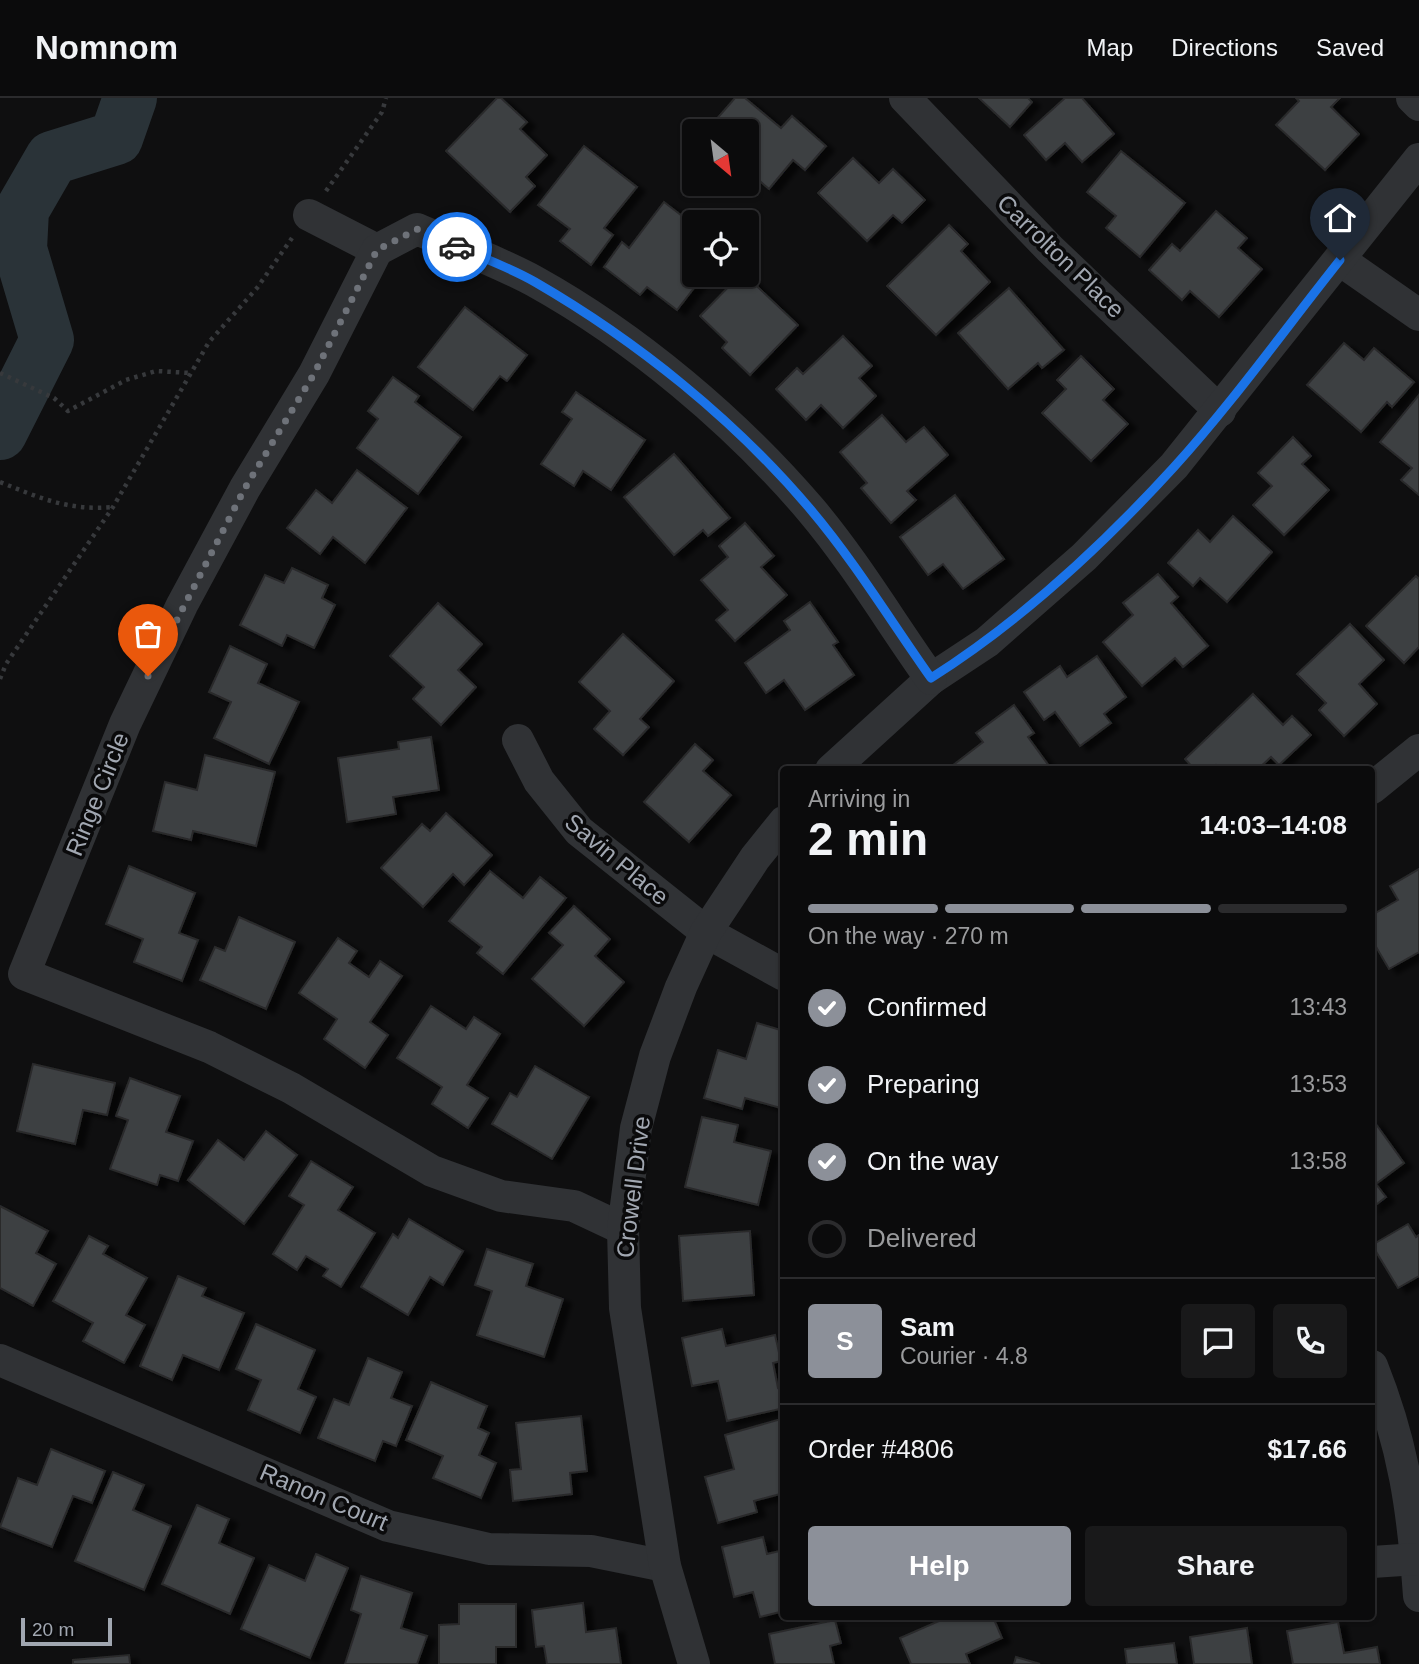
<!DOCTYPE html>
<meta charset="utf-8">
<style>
body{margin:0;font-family:Arial,sans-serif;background:#19191a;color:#f1f3f6;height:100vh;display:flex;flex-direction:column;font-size:26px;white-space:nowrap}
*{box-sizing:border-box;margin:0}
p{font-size:23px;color:#9a9b9d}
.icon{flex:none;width:38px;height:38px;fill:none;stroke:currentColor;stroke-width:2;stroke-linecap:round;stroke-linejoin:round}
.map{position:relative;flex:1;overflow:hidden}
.details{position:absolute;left:780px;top:668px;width:595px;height:854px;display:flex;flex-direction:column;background:#0b0b0c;border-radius:7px;box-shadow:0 2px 5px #0004,0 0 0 2px #2b2b2d}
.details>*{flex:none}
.needle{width:46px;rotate:151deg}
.buttons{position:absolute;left:682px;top:21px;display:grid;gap:14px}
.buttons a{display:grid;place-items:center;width:77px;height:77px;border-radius:7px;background:#0b0b0c;box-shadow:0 2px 5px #0004,0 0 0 2px #2b2b2d;font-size:35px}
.scale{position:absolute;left:21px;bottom:18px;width:91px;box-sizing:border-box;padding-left:7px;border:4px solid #a1a7b1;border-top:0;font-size:19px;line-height:24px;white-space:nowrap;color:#a1a7b1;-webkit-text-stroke:5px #0a0a0b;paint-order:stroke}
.pin{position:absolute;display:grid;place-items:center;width:60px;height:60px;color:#fff;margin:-72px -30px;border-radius:50% 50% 50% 0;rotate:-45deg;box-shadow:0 0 7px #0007}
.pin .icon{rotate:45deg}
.courier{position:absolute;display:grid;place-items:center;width:70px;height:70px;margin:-35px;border:5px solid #1a73e8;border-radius:50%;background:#fff;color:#222;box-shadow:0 2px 9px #0007}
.head em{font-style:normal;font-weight:700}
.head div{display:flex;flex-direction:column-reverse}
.head{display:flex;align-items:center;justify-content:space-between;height:119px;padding:0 28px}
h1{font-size:46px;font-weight:700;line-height:52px}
.bar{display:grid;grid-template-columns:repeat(4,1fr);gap:10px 7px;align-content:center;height:84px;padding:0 28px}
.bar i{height:9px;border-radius:5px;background:#2b2b2d}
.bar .on{background:#8c9099}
.bar p{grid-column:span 4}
.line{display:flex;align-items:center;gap:18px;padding:0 28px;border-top:2px solid #2b2b2d}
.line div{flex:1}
.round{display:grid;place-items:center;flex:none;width:74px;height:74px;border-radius:7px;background:#19191a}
ol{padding:0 28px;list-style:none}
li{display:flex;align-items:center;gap:21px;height:77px}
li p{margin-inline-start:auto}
li .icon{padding:7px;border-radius:50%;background:#8c9099;color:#fff;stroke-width:4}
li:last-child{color:#9a9b9d}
li i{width:38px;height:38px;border:4px solid #2b2b2d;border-radius:50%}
.cta{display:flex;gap:14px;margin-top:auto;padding:14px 28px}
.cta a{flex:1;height:80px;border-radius:7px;background:#8c9099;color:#fff;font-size:28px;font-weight:700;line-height:80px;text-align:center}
.cta a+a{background:#19191a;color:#f1f3f6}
header{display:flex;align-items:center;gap:42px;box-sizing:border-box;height:98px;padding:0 35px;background:#0b0b0c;border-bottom:2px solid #2b2b2d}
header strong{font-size:33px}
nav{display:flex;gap:38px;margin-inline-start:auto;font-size:24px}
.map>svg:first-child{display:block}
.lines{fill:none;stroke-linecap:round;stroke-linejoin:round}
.river{stroke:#2a3338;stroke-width:54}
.building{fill:#3e3f43;stroke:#292a2c;stroke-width:2;filter:url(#shadow)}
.path{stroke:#37393c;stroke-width:4.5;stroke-dasharray:3.5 5;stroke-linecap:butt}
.minor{stroke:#303235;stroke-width:32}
.done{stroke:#6e7279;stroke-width:7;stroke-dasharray:0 12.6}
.route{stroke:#1a73e8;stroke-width:9}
.labels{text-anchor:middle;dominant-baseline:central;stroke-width:7;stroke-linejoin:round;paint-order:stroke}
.street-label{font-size:24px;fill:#a1a7b1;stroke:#0a0a0b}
</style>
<header>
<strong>Nomnom</strong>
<nav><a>Map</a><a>Directions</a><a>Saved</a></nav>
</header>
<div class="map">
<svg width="1419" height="1566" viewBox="0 0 1419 1566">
<defs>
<filter id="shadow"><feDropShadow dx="8" dy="4.5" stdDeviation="2" flood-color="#0009"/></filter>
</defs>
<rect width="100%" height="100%" fill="#0f0f10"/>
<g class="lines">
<path class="river" d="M0,335L47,242L20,151L22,112L52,60L116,40L130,0"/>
</g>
<g class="building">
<path d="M497,0H501L527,24L520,31L547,57L526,79L535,88L510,114L446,53Z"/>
<path d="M735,0H745L781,30L792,18L826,48L805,72L793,62L769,91L747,72V33H706Z"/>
<path d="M979,0H1028L1032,4L1010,29Z"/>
<path d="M1065,0H1082L1114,36L1082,64L1065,45L1046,62L1024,37Z"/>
<path d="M1296,0H1340L1331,9L1359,36L1325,72L1276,27L1299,3Z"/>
<path d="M584,48L637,89L604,130L613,137L591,167L560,143L570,131L538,107Z"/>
<path d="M1121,53L1185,105L1140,159L1106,130L1116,118L1087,94Z"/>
<path d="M853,60L879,85L893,71L925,102L902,125L893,117L867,143L818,95Z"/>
<path d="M664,104L695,128L686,141L695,148V177H704L677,212L647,189L640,197L604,169L622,144L629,150Z"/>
<path d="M1216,113L1247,140L1238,150L1262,171L1219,219L1190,193L1182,202L1149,172L1172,146L1180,153Z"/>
<path d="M949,127L968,146L961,153L990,184L936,237L887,188Z"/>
<path d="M740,177H745L798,227L750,277L722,250L727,244L700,218Z"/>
<path d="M1009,190L1064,252L1042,270L1038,265L1008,291L958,235Z"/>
<path d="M465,209L527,257L507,283L500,278L473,312L418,269Z"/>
<path d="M843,238L872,268L859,280L876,298L843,330L821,307L806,322L776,291L797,270L803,276Z"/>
<path d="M1344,245L1364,262L1374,250L1414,284L1392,309L1387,304L1361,334L1307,287Z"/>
<path d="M1081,258L1114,291L1103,302L1128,326L1091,363L1042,315L1066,291L1057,282Z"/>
<path d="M393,279L419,298L415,304L461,339L418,396L357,350L378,321L368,313Z"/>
<path d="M576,294L645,342L611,392L583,373L574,388L541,366L572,321L562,314Z"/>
<path d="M1419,297V397L1401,382L1412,370L1380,344Z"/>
<path d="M882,317L906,344L924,329L948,357L907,393L916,402L891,425L861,390L867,385L840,354Z"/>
<path d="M1293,339L1311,358L1302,366L1329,392L1284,437L1253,407L1272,388L1258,375Z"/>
<path d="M674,356L730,420L708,438L703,432L674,457L624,399Z"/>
<path d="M357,372L407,410L365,465L333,439L320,456L287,430L316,392L332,405Z"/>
<path d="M955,397L1004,461L963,491L943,466L928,477L900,439Z"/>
<path d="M1233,418L1272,454L1227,504L1200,480L1193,488L1168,465L1198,432L1210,444Z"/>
<path d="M745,425L774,458L761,469L787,497L735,543L716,522L728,512L701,482L728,459L719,448Z"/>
<path d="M292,470L328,487L322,500L335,507L314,550L287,537L282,548L240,527L265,477L284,485Z"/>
<path d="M1158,476L1178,499L1171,505L1208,548L1183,569L1175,560L1142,588L1103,544L1133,517L1123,505Z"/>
<path d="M1416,478L1419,481V549L1404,565L1366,528Z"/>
<path d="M810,504L838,544L833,547L854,577L805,612L784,582L766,595L745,565L790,532L784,523Z"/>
<path d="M438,505L482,546L458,572L476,589L441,627L413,601L424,589L390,558Z"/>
<path d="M1350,526L1384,562L1359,586L1377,606L1344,638L1319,612L1326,605L1297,576Z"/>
<path d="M623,536L674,583L640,621L649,629L623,657L594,631L610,613L579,584Z"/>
<path d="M230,548L267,566L258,585L299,604L269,666L214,640L231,604L209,594Z"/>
<path d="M1097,558L1126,599L1104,616L1111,625L1080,648L1055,614L1044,622L1024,594L1060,568L1067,579Z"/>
<path d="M1253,596L1283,627L1292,618L1311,637L1279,667L1271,659L1257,672H1221L1216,667L1211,672H1195L1185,661Z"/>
<path d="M1014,607L1034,635L1028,639L1052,672H955L952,668L983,644L976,635Z"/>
<path d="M431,639L439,692L393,699L396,716L347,724L338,660L399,651L398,644Z"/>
<path d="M695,646L713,662L703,673L731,697L689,744L644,704Z"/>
<path d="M205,657L275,674L256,748L193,733L191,742L153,733L165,684L197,692Z"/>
<path d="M446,715L492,757L464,787L453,776L423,809L381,770L422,726L430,733Z"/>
<path d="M129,768L195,795L179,835L198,842L182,883L134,864L143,841L106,826Z"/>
<path d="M1419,771V854L1389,871L1372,842V817L1398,802L1390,788Z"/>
<path d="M490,773L523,800L540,779L566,800L503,876L477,855L482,849L449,823Z"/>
<path d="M574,808L610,841L595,858L624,884L584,928L532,881L563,847L549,835Z"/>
<path d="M239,819L295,844L266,911L200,882L215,849L225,853Z"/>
<path d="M338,840L357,853L349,865L369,879L380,863L402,878L370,924L388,937L365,970L324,941L337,921L299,895Z"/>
<path d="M431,908L466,931L474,919L500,936L467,987L488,1000L468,1030L432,1006L442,989L397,960Z"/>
<path d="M757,925L784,933V1011L745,1000L742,1011L704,1000L718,952L746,961Z"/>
<path d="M33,966L115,985L107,1017L83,1012L75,1046L17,1033Z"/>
<path d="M535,968L589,999L552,1061L492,1026L510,995L517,999Z"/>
<path d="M130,980L180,998L166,1034L193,1043L178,1083L160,1077L157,1087L110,1071L128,1022L116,1018Z"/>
<path d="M702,1019L738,1027L734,1044L771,1053L758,1107L685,1089Z"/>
<path d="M1373,1022L1404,1065L1376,1086L1386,1099L1372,1110Z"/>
<path d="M266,1033L297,1057L244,1126L188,1082L218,1042L244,1062Z"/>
<path d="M311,1063L353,1089L338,1112L375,1135L341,1189L323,1178L328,1171L306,1158L297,1172L273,1156L304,1107L289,1098Z"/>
<path d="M0,1108L48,1133L36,1155L56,1166L33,1208L0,1190Z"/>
<path d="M409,1121L463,1153L443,1187L430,1179L408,1217L361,1189L393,1136L398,1140Z"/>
<path d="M1408,1126L1416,1139L1419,1137V1178L1398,1190L1372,1147Z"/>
<path d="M750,1133L754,1197L683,1203L679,1138Z"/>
<path d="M89,1138L108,1148L103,1156L147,1180L126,1217L145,1227L124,1265L83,1243L93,1225L53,1203Z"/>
<path d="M487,1151L533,1166L526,1188L563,1201L544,1259L477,1237L492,1193L475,1187Z"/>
<path d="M178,1178L206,1190L202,1198L244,1215L219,1272L183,1257L172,1282L140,1268Z"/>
<path d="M256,1226L315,1252L298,1291L316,1299L300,1335L248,1312L261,1282L236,1271Z"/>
<path d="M722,1231L726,1248L775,1237L781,1263L773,1265L778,1290L784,1289V1310L727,1323L718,1283L692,1288L682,1240Z"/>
<path d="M368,1260L402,1274L391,1300L412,1308L396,1348L383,1343L375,1363L318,1340L334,1301L349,1307Z"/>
<path d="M431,1284L487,1308L478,1330L489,1335L479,1357L496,1365L481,1400L433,1380L443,1358L406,1342Z"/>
<path d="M581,1318L587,1373L570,1375L572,1396L513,1403L510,1372L521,1371L516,1325Z"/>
<path d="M781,1321L784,1333V1395L754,1403L757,1414L718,1425L705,1379L734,1371L725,1337Z"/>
<path d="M51,1351L105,1373L92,1405L73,1398L52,1449L0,1429L18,1380L37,1387Z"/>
<path d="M113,1374L144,1387L133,1412L171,1428L144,1492L75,1463Z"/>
<path d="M197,1407L229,1421L219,1445L254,1460L230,1516L162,1486Z"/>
<path d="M763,1439L767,1456L784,1452V1513L760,1519L753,1494L734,1499L722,1449Z"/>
<path d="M316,1456L348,1470L310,1560L241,1531L269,1467L305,1483Z"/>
<path d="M361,1478L412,1495L401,1530L427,1538L417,1566H345L361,1516L351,1512Z"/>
<path d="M583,1505L586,1534L616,1530L621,1566H547L544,1548L536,1549L532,1512Z"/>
<path d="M459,1506H516V1549H496V1566H439V1527L459,1526Z"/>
<path d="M948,1519H993L1002,1540L966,1556L970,1566H911L900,1540Z"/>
<path d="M835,1522L841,1545L830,1548L834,1566H775L769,1536Z"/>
<path d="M1338,1524L1344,1555L1377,1549L1380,1566H1293L1287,1533Z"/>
<path d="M1247,1530L1252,1566H1194L1190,1539Z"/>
<path d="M1174,1545L1177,1566H1127L1125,1551Z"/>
<path d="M129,1557L130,1566H73V1562Z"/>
<path d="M1016,1559L1040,1566H1014Z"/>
</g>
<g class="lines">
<g class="path">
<path d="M326,93L382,14L386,0"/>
<path d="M0,275L54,300L68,313L126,282L156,273L190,275"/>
<path d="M0,384C40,400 68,413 113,409"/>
<path d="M0,581L6,566L113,409L209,244L257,190L292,140"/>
</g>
<g class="minor">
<path d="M905,0L1050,151L1220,313"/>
<path d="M1412,0L1419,7"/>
<path d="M309,117L377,152"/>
<path d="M1340,162L1419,217"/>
<path d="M518,642L539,683L579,733L706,834L784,877"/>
<path d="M831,672L931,581L987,544L1084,459L1174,368L1419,61"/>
<path d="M1372,690L1419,652"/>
<path d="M623,1131L574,1108L501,1098L432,1073L291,990L209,949L24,876L125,626L182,507L245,390L314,276L377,152L417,131C456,148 497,163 534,183C635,239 736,324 811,412C855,464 891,525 931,581"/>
<path d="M0,1262L388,1428L489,1451L591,1453L665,1468"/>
<path d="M1372,1268C1404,1348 1413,1412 1419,1498"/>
<path d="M1372,1464L1417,1461"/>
<path d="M694,1566L665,1468L625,1210L623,1131L636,1030L655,958L681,889L706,834L755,760L784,724"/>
</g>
</g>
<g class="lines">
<path class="done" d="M148,578L245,390L314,276L377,152L418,131L457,149"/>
<path class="route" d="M457,149C483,160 511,170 535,184C637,243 735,322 811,412C855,464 892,525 931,580C1021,523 1102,448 1174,369C1233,304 1285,231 1340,162"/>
</g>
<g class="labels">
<g class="street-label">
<text transform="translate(1061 158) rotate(44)">Carrolton Place</text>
<text transform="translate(97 696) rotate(-68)">Ringe Circle</text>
<text transform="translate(617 761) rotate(40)">Savin Place</text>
<text transform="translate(633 1089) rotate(-83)">Crowell Drive</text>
<text transform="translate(324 1399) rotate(23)">Ranon Court</text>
</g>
</g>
</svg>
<div class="buttons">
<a><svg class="needle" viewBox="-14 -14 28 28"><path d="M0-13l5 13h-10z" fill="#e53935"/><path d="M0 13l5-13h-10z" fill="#9a9b9d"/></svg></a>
<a><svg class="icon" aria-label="locate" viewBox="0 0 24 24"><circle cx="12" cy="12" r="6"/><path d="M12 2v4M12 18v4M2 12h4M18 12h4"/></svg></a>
</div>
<div class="scale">20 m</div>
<div class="pin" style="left:148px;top:578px;background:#ea580c"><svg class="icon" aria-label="bag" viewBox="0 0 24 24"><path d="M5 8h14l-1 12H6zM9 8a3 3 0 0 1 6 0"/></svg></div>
<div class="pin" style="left:1340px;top:162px;background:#1f2937"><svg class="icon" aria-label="home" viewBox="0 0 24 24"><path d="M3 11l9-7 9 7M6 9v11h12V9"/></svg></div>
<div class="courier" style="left:457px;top:149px"><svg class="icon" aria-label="car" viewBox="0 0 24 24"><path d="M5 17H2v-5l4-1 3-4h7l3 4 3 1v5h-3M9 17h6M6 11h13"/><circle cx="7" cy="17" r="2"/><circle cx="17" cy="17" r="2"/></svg></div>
<section class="details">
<div class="head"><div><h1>2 min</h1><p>Arriving in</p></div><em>14:03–14:08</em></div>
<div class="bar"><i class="on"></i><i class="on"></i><i class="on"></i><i></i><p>On the way · 270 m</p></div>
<ol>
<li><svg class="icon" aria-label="check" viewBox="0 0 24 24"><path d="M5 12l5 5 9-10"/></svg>Confirmed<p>13:43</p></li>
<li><svg class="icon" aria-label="check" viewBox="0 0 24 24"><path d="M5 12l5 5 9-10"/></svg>Preparing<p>13:53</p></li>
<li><svg class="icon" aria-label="check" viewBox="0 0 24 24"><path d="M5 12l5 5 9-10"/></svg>On the way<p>13:58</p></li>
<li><i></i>Delivered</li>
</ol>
<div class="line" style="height:126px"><b class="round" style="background:#8c9099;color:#fff">S</b><div><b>Sam</b><p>Courier · 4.8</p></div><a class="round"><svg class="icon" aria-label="chat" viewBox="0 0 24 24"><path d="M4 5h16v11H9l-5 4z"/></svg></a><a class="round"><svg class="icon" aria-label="phone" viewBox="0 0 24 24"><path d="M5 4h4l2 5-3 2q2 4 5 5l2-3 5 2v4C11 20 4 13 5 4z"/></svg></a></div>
<div class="line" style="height:91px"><div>Order #4806</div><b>$17.66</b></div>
<div class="cta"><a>Help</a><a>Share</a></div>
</section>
</div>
